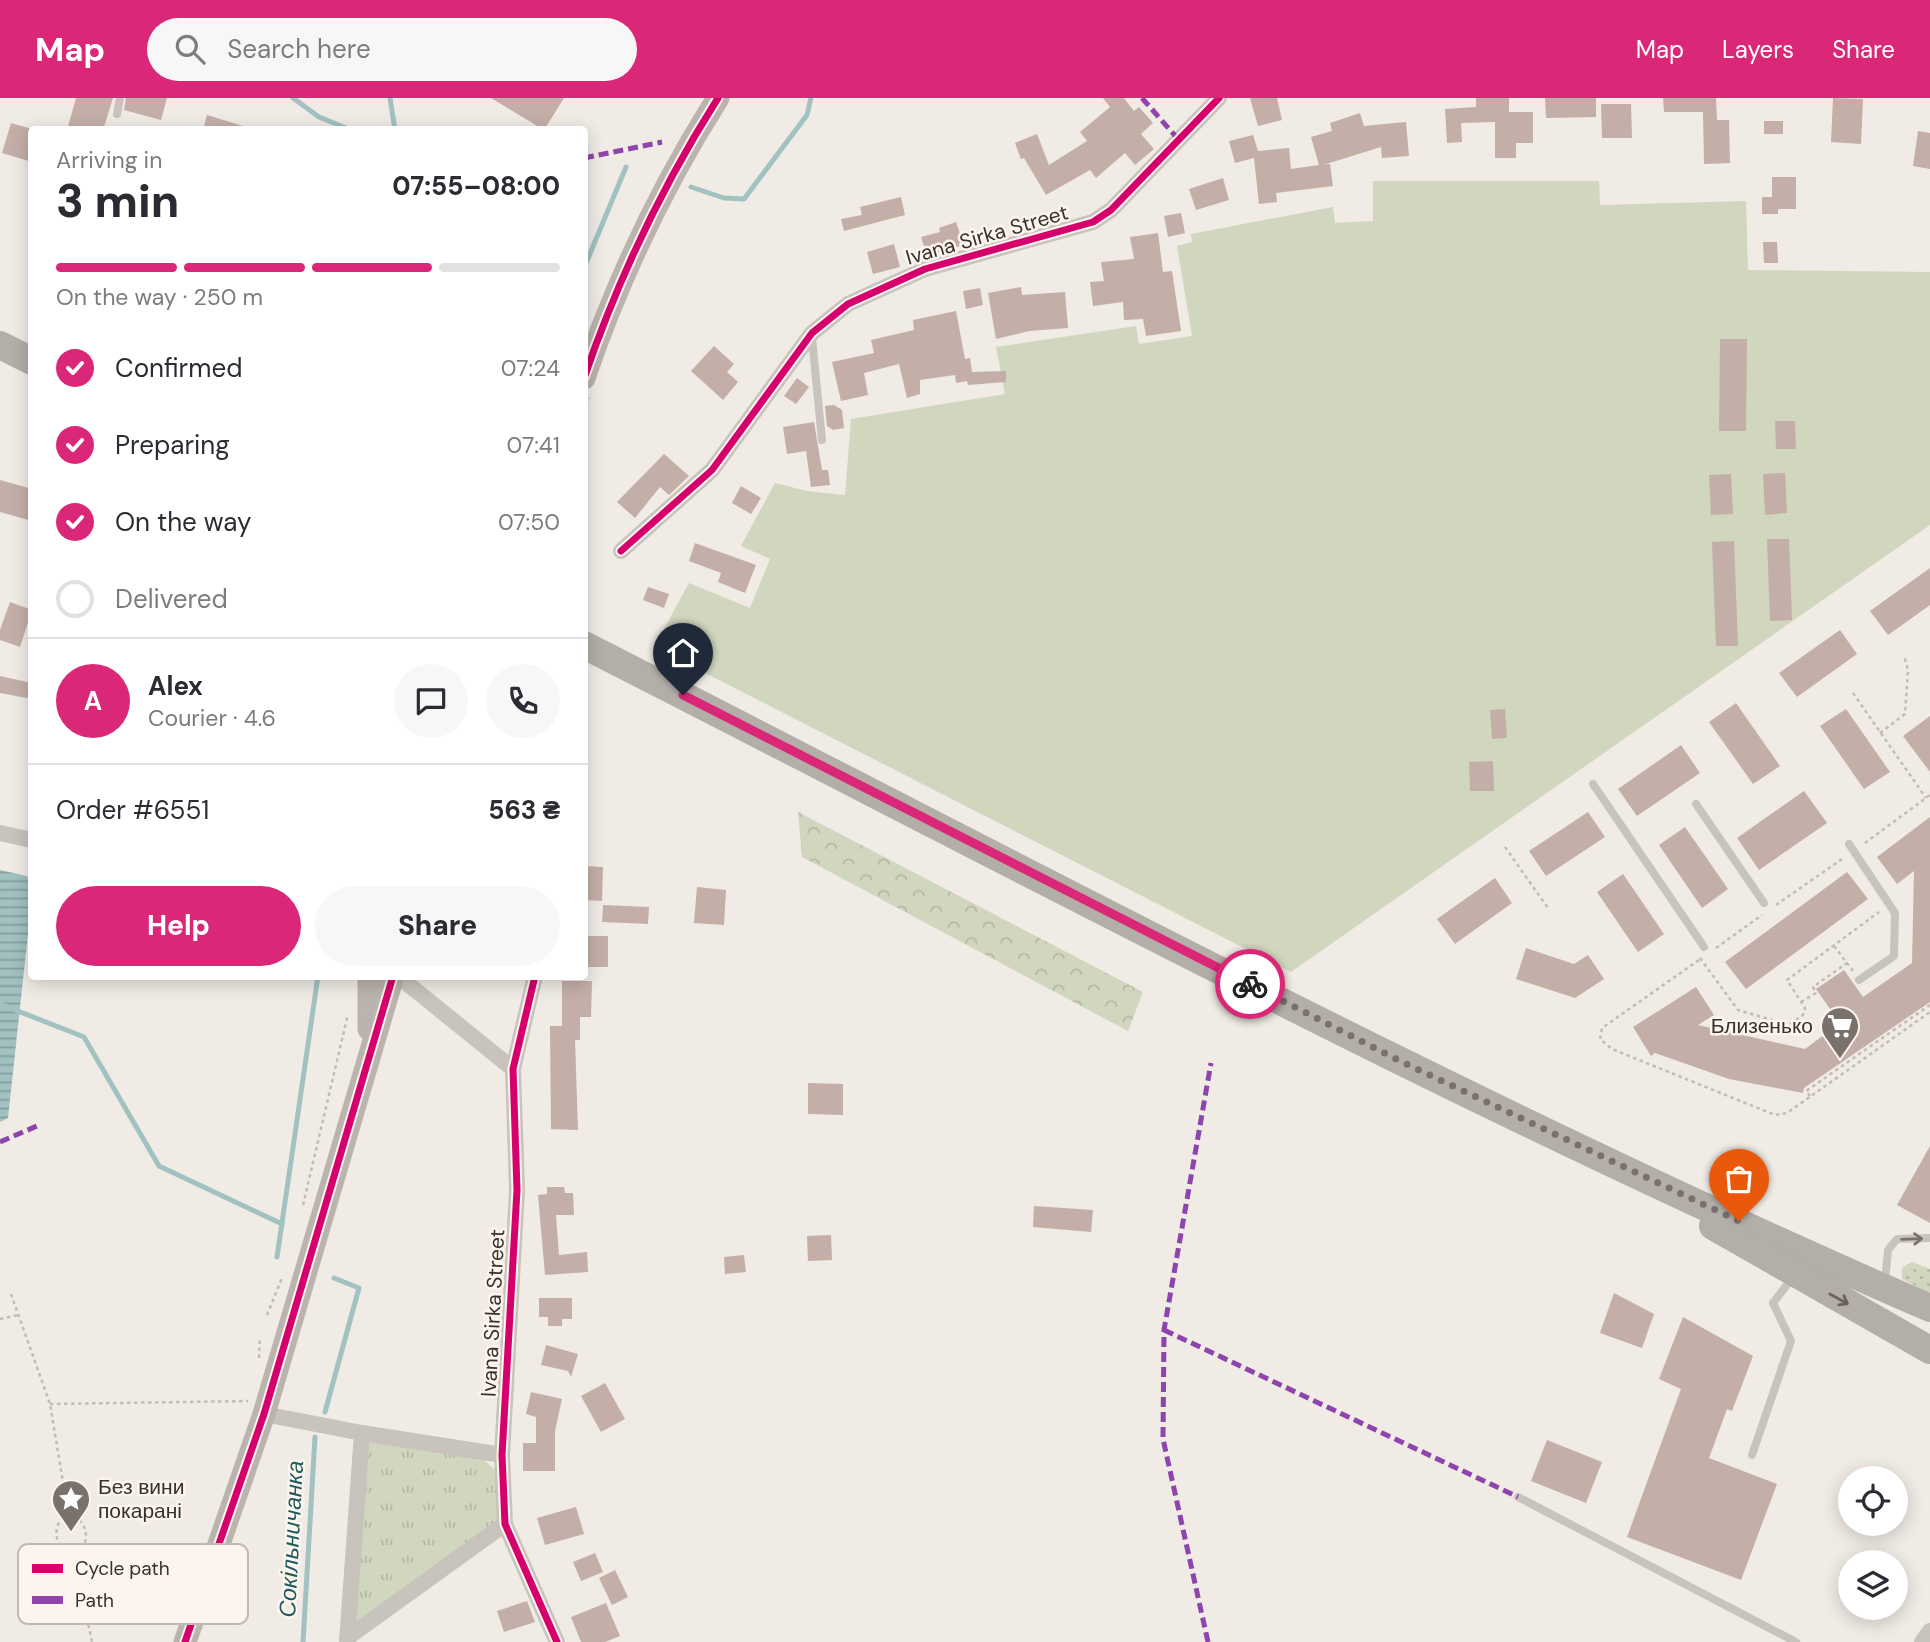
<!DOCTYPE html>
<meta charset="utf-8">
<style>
body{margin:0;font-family:"DM Sans",sans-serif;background:#f7f7f7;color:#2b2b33;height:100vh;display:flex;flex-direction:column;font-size:26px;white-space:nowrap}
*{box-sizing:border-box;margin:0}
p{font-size:23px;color:#7c7c81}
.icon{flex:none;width:38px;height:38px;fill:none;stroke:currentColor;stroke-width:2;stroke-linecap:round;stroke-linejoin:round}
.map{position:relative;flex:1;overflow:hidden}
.details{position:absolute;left:28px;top:28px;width:560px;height:854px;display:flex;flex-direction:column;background:#fff;border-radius:7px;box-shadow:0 4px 18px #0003}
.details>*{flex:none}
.fabs{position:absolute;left:1838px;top:1368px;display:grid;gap:14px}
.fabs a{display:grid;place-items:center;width:70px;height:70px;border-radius:50%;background:#fff;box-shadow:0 4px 18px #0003;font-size:35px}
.pin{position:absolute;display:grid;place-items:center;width:60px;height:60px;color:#fff;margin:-72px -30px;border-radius:50% 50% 50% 0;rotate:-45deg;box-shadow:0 0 7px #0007}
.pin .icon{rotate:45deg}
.courier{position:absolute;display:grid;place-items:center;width:70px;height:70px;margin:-35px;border:5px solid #db2777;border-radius:50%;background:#fff;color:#222;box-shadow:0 2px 9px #0007}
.head em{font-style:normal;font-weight:800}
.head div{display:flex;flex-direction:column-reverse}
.head{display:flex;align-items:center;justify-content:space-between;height:119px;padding:0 28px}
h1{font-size:46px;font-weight:800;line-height:52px}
.bar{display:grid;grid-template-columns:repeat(4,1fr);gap:10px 7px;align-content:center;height:84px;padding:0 28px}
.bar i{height:9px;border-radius:5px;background:#e1e1e2}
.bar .active{background:#db2777}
.bar p{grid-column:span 4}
.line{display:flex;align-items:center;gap:18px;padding:0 28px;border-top:2px solid #e1e1e2}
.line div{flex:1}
.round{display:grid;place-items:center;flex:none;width:74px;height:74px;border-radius:37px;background:#f7f7f7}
ol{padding:0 28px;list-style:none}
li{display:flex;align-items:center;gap:21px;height:77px}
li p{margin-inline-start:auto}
li .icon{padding:7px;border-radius:50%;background:#db2777;color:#fff;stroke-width:4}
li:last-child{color:#7c7c81}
li i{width:38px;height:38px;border:4px solid #e1e1e2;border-radius:50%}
.button{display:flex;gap:14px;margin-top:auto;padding:14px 28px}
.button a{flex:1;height:80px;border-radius:42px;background:#db2777;color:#fff;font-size:28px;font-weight:800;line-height:80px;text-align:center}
.button a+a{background:#f7f7f7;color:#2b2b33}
header{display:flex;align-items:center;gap:42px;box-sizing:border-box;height:98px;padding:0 35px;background:#db2777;color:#fff}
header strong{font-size:33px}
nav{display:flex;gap:38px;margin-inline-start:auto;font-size:24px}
.search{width:490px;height:63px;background:#f7f7f7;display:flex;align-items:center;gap:18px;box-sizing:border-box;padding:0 24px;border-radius:38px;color:#7c7c81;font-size:26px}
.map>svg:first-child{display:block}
.grass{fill:url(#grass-dots)}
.forest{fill:url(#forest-crowns)}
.park{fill:url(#park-tufts)}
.garden{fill:#d1d6bf}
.water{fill:url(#water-rules)}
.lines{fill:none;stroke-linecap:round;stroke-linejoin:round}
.stream{stroke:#a1c2c1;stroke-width:5}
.building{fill:#c3afa7}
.path{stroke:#c2bbb6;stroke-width:2.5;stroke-dasharray:3.5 3.5;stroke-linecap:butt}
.service{stroke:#c9c3be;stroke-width:8}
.minor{stroke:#c9c3be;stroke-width:16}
.secondary{stroke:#bab3ae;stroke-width:23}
.trunk{stroke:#b4aea8;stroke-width:28}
.quiet{stroke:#8e44ad;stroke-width:5;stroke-dasharray:10 5;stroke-linecap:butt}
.cycleway-casing{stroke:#fbf5ee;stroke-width:11}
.cycleway{stroke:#d6006c;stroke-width:7}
.oneway{stroke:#7b726d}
.oneway2{stroke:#6b625d}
.done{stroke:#7a716c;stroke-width:7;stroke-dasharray:0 12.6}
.route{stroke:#db2777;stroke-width:9}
.labels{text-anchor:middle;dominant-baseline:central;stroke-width:5;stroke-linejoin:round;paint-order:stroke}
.street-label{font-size:21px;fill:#3b302b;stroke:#fbf5ee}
.poi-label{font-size:21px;fill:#3b302b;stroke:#fbf5ee;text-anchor:end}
.water-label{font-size:23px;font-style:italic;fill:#1f5a5e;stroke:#fbf5ee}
.key{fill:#fbf5ee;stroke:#c1bab4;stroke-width:2}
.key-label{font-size:19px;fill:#3b302b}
</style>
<header>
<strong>Map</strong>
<div class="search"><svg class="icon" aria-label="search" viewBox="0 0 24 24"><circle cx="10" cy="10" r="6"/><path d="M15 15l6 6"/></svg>Search here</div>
<nav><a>Map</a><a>Layers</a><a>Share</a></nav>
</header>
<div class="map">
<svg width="1930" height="1544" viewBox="0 0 1930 1544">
<defs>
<pattern id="grass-dots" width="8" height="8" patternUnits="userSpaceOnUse" patternTransform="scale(1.75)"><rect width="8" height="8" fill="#d1d6bf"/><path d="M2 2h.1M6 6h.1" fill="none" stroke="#b4b8a4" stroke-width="1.8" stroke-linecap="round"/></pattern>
<pattern id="forest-crowns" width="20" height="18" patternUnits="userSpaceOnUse" patternTransform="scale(1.75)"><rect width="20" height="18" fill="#d1d6bf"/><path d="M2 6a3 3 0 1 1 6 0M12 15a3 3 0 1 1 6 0" fill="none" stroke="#b4b8a4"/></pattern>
<pattern id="park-tufts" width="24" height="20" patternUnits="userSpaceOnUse" patternTransform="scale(1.75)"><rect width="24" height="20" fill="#d1d6bf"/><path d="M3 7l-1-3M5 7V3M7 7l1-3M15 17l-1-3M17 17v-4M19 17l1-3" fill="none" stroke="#b4b8a4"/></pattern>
<pattern id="water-rules" width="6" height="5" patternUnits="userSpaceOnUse" patternTransform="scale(1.75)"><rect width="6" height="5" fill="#a1c2c1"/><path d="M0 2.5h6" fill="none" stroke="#849e9d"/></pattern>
</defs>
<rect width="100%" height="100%" fill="#f0ebe5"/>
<path class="grass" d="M1912,1164L1930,1171V1196L1902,1181V1170Z"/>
<path class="forest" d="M798,714L1143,894L1128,933L802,759Z"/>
<path class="park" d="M380,1341L483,1361L497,1374L500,1418L489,1436L359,1527L349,1525L367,1345Z"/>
<path class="garden" d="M1373,83H1599L1600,107L1746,103L1748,172L1930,174V427L1291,874L654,549L689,485L750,510L770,461L741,448L775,385L807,393L845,397L851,321L1005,296L996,249L1136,228L1139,246L1192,238L1177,148L1192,144L1191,136L1333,109L1335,125L1373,123Z"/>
<path class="water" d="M0,772L31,779L32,799L8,1020L0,1024Z"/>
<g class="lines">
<g class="stream">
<path d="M293,0L319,19L351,32"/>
<path d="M390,0L395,32"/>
<path d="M384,32L395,30"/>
<path d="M691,89L724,100L744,101L807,17L811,0"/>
<path d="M584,170L626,69"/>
<path d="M0,906L84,939L159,1068L282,1126"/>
<path d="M277,1159L318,878"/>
<path d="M325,1314L359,1190L334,1180"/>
<path d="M303,1544L315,1339"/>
</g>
</g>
<g class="building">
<path d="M76,0H113L103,32H67Z"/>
<path d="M126,0H167L161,22L124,12Z"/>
<path d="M491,0H564L544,32Z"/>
<path d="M1103,0H1124L1134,13L1139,9L1153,25L1141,36L1154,51L1135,67L1125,55L1096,80L1090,72L1046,97L1024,60L1021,61L1015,45L1037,36L1049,67L1087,43L1080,34L1110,9Z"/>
<path d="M1250,0H1277L1282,22L1258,28Z"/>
<path d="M1476,0H1509V14H1533V45H1516V60H1495V24L1461,25L1462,44L1447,45L1445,11L1476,9Z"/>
<path d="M1545,0H1596V19L1546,20Z"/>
<path d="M1663,0H1716L1717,22H1729L1730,65L1704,66L1703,14H1664Z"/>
<path d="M1833,0L1863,1L1861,46L1831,44Z"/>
<path d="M1601,6H1631L1632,40H1602Z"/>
<path d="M1360,15L1364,28L1406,24L1409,58L1382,60L1381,49L1323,67L1330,66L1333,88L1276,95L1277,104L1259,106L1254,60L1235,65L1229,43L1253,37L1258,53L1289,50L1291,71L1319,67L1311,39L1332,33L1330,25Z"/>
<path d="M207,17L243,28V32H203Z"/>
<rect x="1764" y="23" width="19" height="13"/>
<path d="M11,25L32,31V64L2,55Z"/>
<path d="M1918,33L1930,35V71L1913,68Z"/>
<path d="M1772,79H1796V111H1778V116H1762V99H1772Z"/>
<path d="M1223,80L1229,102L1196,112L1189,91Z"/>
<path d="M901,99L905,117L844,133L841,121L862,117L860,109Z"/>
<path d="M1181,115L1185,135L1168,139L1164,118Z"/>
<path d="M956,124L964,147L927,158L921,139L940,134L939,130Z"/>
<path d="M1158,135L1163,174L1172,173L1181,233L1146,238L1143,221L1124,222L1123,204L1093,208L1090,184L1104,183L1101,164L1134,161L1130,139Z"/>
<path d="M1763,144H1777L1778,165H1764Z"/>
<path d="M894,146L900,169L873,176L867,154Z"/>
<path d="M1021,189L1022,197L1065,194L1068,230L1029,233L996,241L988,195Z"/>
<path d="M980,190L983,207L966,211L963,193Z"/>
<path d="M956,213L965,261L970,260L972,274L1006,273V284L968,287L967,283L956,285L955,277L920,282V296L907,300L899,266L864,275L868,297L841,303L832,264L874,255L871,242L914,232L913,222Z"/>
<path d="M1720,241H1747L1746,333H1719Z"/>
<path d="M714,248L734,266L727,274L738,284L723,302L691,273Z"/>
<path d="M797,280L809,289L796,306L784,298Z"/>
<path d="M834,307L842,312L844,330L833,332L827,328L825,308Z"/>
<path d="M1775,323H1795L1796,351H1776Z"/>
<path d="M814,324L822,372H828L830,387L811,389L806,353L787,356L783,329Z"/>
<path d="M664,356L689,378L669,397L660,389L635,420L617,404Z"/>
<path d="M1785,375L1787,415L1765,417L1763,376Z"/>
<path d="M1731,376L1733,416L1711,417L1709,377Z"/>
<path d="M0,382L32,391V423L0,414Z"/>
<path d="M741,388L761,400L751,416L732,405Z"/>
<path d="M1767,441H1789L1792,522L1770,523Z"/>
<path d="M1734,443L1738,548H1716L1712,444Z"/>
<path d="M695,445L756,467L745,495L718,484L721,475L689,463Z"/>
<path d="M1930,470V507L1888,537L1870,513Z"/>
<path d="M648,489L669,496L664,510L643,502Z"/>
<path d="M10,504L32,512L20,549L0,542V532Z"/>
<path d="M1840,532L1857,556L1797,599L1779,575Z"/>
<path d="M0,578L32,585V601L0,595Z"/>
<path d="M1736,605L1780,668L1753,686L1709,624Z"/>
<path d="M1505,611L1507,640L1492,641L1490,612Z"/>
<path d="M1846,611L1890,674L1864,691L1820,628Z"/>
<path d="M1930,618V674L1903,638Z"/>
<path d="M1681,647L1700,675L1637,718L1618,691Z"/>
<path d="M1493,663L1494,693H1470L1469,664Z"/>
<path d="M1804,693L1827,725L1759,772L1737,740Z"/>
<path d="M1588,714L1605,739L1546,778L1529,753Z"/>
<path d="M1930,719V904L1804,990L1803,995L1729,981L1655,955L1651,958L1633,929L1696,889L1714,917L1698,927L1805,951L1840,925L1816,891L1844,872L1863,899L1912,865L1914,773L1897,786L1877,759Z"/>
<path d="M1685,729L1728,791L1702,810L1659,747Z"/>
<path d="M584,768L603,769L602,803L584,802Z"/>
<path d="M1847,774L1868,801L1746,891L1725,864Z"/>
<path d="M1623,776L1664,836L1638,854L1597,794Z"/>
<path d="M1495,780L1512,805L1455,846L1437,821Z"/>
<path d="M697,789L726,792L724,827L694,825Z"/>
<path d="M603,807L649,809L648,826L602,824Z"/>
<rect x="584" y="838" width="24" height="31"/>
<path d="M1526,850L1574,866L1588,857L1604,881L1575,900L1516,881Z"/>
<path d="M562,883H592L591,919H580V942H575L578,1032L551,1031L550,928H562Z"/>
<path d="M808,985L843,986V1017L808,1016Z"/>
<path d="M1930,1048V1125L1897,1107Z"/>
<path d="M547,1089H564L565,1095H573L574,1117H556L559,1157L587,1154L588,1174L545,1177L538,1097L547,1096Z"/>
<path d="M1034,1108L1093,1112L1091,1134L1033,1129Z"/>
<path d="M831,1137L832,1162L808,1163L807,1138Z"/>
<path d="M744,1157L746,1174L725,1176L724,1159Z"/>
<path d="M1614,1195L1654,1216L1642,1250L1600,1235Z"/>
<path d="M539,1200H572V1221H562V1228H548V1219H539Z"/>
<path d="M1683,1219L1753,1258L1732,1313L1727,1311L1709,1360L1777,1386L1741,1482L1627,1439L1681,1291L1659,1281Z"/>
<path d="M546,1247L578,1256L571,1279L568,1273L541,1267Z"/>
<path d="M605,1285L625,1321L601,1334L581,1298Z"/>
<path d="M531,1294L562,1301L555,1333V1373H523V1345H536V1319L526,1316Z"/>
<path d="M1547,1342L1602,1364L1586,1405L1531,1383Z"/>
<path d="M576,1409L584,1436L545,1447L537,1420Z"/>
<path d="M595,1455L603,1474L581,1483L573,1464Z"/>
<path d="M615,1472L628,1499L612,1507L599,1480Z"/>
<path d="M527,1503L535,1524L504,1534L497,1513Z"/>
<path d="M606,1505L620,1538L605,1544H581L571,1519Z"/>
</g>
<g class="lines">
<g class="path">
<path d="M584,314L589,300"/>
<path d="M1853,595L1926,700"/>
<path d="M1880,635L1905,616L1908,572L1904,558"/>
<path d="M1865,745L1930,697"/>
<path d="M1505,749L1548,810"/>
<path d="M1776,807L1842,761"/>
<path d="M1834,848L1853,873"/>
<path d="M1716,850L1762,817"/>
<path d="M1700,860L1738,912L1789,927L1803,917L1805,910L1787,882L1879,814"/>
<path d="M1699,862L1602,930L1600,941L1612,951L1775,1017L1787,1015L1930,914"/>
<path d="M1801,904L1816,895L1813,889L1847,865"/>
<path d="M1810,998L1806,993L1930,907"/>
<path d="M303,1107L348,916"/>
<path d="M11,1196L50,1306L68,1414"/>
<path d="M267,1217L282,1180"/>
<path d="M0,1221L18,1217"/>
<path d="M259,1260L260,1239"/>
<path d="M50,1306L248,1303"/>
<path d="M68,1414C51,1427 53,1449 73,1458"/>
<path d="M68,1414C87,1422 93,1443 76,1457"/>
<path d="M74,1458L92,1544"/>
</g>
<g class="service">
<path d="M117,16L120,0"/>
<path d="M812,240L822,342"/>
<path d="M1593,686L1704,849"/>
<path d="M1696,706L1764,805"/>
<path d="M1849,746L1895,815L1894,858L1859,882"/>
<path d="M1885,1184L1888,1152L1897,1141L1930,1140"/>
<path d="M1752,1357L1791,1243L1773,1205L1793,1179"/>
<path d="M1518,1399L1796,1544"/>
</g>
<g class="minor">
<path d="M621,453L712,372L812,235L848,206L925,171L1093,124L1111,112L1219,0"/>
<path d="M0,735L32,742"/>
<path d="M398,878L513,971"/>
<path d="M535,878L513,971L517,1092L502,1357L505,1426L557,1544"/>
<path d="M264,1316L362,1335L502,1357"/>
<path d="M347,1540L505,1426"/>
<path d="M347,1544L362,1335"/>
<path d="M1922,1544L1930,1533"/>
</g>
<g class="secondary">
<path d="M584,280C618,181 662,88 718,0"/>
<path d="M369,878V931"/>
<path d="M185,1544L264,1316L393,878"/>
</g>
<g class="trunk">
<path d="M0,247L32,263"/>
<path d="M584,547C1030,774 1471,1011 1930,1210"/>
<path d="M1713,1128L1930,1252"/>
</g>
<g class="quiet">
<path d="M1142,0L1178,41"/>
<path d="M584,60L662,44"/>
<path d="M0,1044L37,1028"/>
<path d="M1164,1232L1518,1399"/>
<path d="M1208,1544L1163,1341L1164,1232L1211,965"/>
</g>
<defs>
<g id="cycleway">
<path d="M584,280C618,181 662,88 718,0"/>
<path d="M621,453L712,372L812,235L848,206L925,171L1093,124L1111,112L1219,0"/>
<path d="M535,878L513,971L517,1092L502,1357L505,1426L557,1544"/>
<path d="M185,1544L264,1316L393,878"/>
</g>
</defs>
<use href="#cycleway" class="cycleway-casing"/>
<use href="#cycleway" class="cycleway"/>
</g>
<defs><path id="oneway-shaft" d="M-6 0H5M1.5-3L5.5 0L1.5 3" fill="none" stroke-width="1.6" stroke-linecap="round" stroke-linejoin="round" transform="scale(1.75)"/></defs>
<use class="oneway" href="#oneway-shaft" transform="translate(1912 1141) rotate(-2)"/>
<use class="oneway2" href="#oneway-shaft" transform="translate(1839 1201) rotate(29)"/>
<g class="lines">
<path class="done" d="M1250,886L1400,963L1739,1123"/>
<path class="route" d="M683,597L1250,886"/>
</g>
<defs>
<symbol id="supermarket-pin" viewBox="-11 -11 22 30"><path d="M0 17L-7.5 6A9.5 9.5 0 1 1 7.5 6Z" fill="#7a716c" stroke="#fbf5ee"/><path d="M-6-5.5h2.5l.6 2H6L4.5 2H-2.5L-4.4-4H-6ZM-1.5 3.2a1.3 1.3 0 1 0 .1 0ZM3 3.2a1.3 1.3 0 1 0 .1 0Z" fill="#fff"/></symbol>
<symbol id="sight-pin" viewBox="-11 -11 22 30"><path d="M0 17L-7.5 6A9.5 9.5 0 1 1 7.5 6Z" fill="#7a716c" stroke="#fbf5ee"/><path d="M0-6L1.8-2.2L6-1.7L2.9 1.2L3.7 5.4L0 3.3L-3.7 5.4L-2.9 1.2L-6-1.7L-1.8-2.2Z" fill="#fff"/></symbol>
</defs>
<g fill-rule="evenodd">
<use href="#supermarket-pin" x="1818" y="906" width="44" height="60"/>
<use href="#sight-pin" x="49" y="1379" width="44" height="60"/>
</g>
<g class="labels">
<g class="street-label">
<text transform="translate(987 137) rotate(-16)">Ivana Sirka Street</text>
<text transform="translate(493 1215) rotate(-87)">Ivana Sirka Street</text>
</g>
<g class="poi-label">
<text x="1813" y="928">Близенько</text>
<text x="98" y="1389" text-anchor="start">Без вини<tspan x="98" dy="24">покарані</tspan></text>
</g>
<g class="water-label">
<text transform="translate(291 1441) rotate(-87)">Сокільничанка</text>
</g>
</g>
<rect x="18" y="1446" width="230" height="80" rx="10" class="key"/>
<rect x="32" y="1466" width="31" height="9" fill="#d6006c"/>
<rect x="32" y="1498" width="31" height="8" fill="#8e44ad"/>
<g class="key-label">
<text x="75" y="1477">Cycle path</text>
<text x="75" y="1509">Path</text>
</g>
</svg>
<div class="fabs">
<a><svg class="icon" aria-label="locate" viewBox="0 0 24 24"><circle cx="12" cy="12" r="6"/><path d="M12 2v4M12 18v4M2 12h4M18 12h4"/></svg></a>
<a><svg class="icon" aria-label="layers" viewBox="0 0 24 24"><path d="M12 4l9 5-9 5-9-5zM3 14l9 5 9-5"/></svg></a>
</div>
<div class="pin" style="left:1739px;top:1123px;background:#ea580c"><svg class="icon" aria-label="bag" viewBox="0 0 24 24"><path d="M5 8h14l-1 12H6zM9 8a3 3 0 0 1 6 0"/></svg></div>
<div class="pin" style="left:683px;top:597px;background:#1f2937"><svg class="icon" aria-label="home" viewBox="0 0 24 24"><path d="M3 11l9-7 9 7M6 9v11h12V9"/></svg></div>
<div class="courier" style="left:1250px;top:886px"><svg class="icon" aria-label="bike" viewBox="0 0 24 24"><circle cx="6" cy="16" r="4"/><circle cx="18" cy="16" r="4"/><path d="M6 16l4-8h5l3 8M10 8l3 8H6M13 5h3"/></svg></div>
<section class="details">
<div class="head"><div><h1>3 min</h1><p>Arriving in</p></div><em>07:55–08:00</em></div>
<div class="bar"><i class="active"></i><i class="active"></i><i class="active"></i><i></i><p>On the way · 250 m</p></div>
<ol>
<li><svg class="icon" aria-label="check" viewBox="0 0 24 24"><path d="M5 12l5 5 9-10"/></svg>Confirmed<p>07:24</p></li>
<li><svg class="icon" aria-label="check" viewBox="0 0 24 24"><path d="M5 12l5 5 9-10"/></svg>Preparing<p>07:41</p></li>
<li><svg class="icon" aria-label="check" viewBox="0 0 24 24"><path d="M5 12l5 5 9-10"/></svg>On the way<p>07:50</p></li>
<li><i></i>Delivered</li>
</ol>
<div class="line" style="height:126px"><b class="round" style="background:#db2777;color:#fff">A</b><div><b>Alex</b><p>Courier · 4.6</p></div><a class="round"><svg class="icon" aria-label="chat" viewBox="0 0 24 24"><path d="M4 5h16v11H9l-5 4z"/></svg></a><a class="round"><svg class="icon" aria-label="phone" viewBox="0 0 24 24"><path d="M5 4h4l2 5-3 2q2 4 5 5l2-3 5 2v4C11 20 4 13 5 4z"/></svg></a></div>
<div class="line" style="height:91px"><div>Order #6551</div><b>563 ₴</b></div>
<div class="button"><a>Help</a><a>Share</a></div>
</section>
</div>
